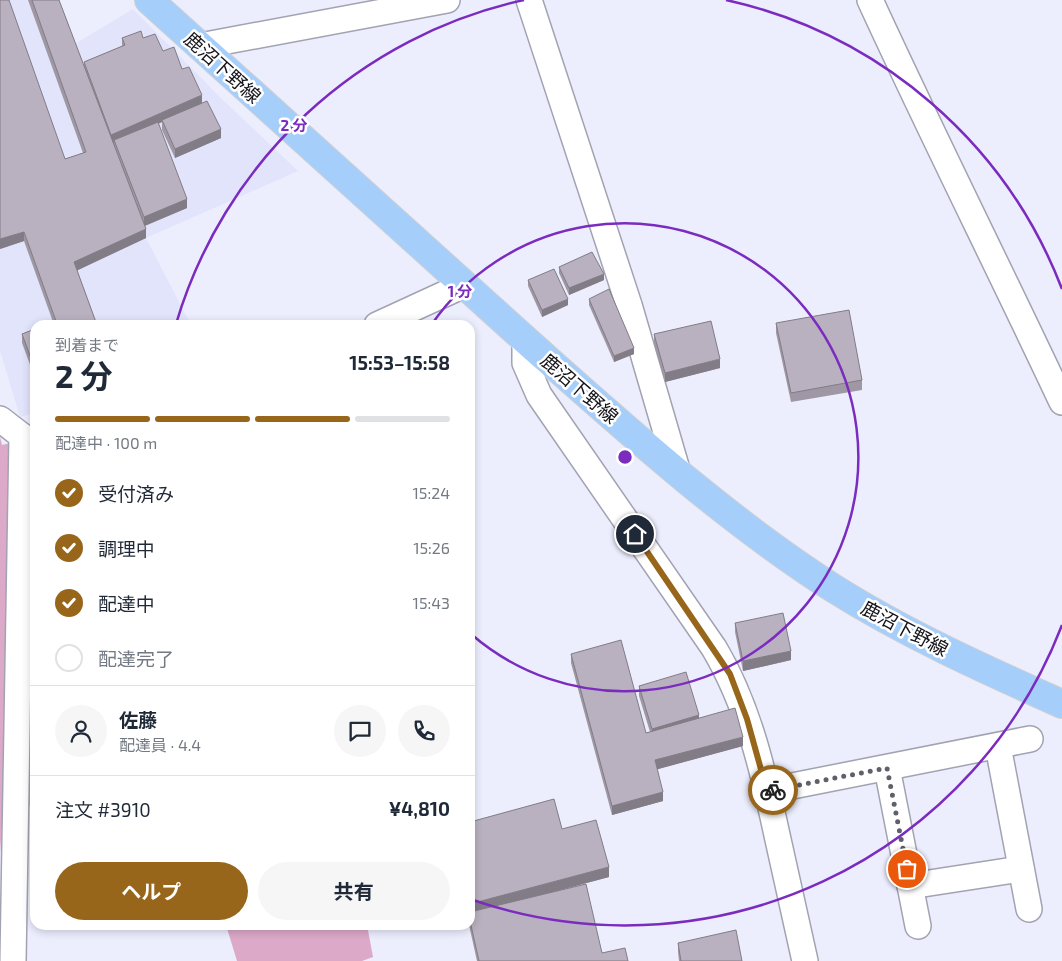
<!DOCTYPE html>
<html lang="ja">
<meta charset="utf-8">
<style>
body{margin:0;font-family:"Exo 2","Noto Sans JP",sans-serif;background:#f6f6f7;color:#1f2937;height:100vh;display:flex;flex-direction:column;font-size:19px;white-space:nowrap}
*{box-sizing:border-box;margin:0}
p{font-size:16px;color:#747a83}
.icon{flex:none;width:28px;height:28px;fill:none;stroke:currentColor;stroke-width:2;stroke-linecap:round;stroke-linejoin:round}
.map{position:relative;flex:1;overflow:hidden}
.side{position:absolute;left:30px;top:320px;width:445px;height:610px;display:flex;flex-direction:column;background:#fff;border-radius:15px;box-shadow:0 2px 8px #0003}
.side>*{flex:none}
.pin{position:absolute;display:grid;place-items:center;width:42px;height:42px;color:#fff;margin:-21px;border:2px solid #fff;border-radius:50%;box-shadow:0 1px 5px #0007}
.courier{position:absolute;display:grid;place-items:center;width:50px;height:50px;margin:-25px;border:4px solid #98661a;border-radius:50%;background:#fff;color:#222;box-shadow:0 1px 6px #0007}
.head em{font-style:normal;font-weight:700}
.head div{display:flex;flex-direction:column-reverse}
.head{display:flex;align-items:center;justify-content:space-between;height:85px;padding:0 25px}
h1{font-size:32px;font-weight:700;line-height:38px}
.bar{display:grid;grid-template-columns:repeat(4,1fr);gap:8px 5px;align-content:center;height:60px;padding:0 25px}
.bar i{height:6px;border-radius:4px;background:#e0e1e3}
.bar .on{background:#98661a}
.bar p{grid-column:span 4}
.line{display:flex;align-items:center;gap:12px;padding:0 25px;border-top:1px solid #e0e1e3}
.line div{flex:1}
.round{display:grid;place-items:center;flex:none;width:52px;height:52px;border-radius:26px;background:#f6f6f7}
ol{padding:0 25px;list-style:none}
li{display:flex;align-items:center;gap:15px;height:55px}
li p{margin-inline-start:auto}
li .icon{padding:5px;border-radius:50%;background:#98661a;color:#fff;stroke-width:4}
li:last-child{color:#747a83}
li i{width:28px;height:28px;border:2px solid #e0e1e3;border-radius:50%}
.button{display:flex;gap:10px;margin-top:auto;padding:10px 25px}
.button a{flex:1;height:58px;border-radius:30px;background:#98661a;color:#fff;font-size:20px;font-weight:700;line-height:58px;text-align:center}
.button a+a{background:#f6f6f7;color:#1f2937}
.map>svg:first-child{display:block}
.built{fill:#e2e4fc}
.forest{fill:#dca9c8}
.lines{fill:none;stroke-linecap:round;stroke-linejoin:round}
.minor-casing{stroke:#a1a3b1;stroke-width:28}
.major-casing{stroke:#d0d0d1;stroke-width:30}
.minor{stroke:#fff;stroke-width:25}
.major{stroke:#a6cefa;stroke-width:28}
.wall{fill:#9f98a4}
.shaded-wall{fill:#827c86}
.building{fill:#b9b1bf;stroke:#827c86}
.done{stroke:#5f6069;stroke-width:5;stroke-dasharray:0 9}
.route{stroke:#98661a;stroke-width:6}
.ring{fill:none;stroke:#7b2cbf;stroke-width:2.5}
.labels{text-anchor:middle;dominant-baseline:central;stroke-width:5;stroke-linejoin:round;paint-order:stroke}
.street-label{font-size:19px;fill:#131319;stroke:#fff}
.centre{fill:#7b2cbf;stroke:#fff;stroke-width:2.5}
.ring-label{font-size:15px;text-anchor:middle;font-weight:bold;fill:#7b2cbf;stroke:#fff;stroke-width:5;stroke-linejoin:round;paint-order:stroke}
</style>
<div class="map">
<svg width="1062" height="961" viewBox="0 0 1062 961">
<rect width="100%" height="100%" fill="#eceefe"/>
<path class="built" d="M0,0H55L73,45L133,9L222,99L298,171L146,238L191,325H35V413L20,417L0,351Z"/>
<g class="forest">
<path d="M0,437L2,445L35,437V805L3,811L0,853Z"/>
<path d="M226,925H367L373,957L362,961H237Z"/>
</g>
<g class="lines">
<defs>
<g id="minor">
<path d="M529,0L629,305L678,473"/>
<path d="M870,0C932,135 999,268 1062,402"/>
<path d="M200,46L447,0"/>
<path d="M377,325L464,285"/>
<path d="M525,339V363L539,395L714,648C748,705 763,770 777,835C786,877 796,919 805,961"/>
<path d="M0,419L22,436"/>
<path d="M998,746L1029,909"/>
<path d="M887,768L918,926"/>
<path d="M767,791L1030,739"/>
<path d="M910,886L1021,869"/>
<path d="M13,961L22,436"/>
</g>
<path id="major" d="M149,0C276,114 402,230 530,344C627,430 724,518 833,588C906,634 984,669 1062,704"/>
</defs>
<use href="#minor" class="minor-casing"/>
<use href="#major" class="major-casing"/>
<use href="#minor" class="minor"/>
<use href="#major" class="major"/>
</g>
<g class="wall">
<path d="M28,0H59L84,66V62L122,46V38H143L163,51L182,69L221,138L175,158L162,130V122L158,124L187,208L145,226L146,238L77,270L97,325L53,322L24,241L0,249L65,159L83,153Z"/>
<path d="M559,267L604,280L569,295L559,273Z"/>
<path d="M528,280L568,305L542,317L528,286Z"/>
<path d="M589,299L634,354L614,362L589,305Z"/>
<path d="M776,323L862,380V390L791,402L776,333Z"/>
<path d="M35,329V378L22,343V334Z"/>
<path d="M654,334L720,368L665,382L654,344Z"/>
<path d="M735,623L791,660L743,671L735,632Z"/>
<path d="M571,654L646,733L650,732L639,696V686L699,718L743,746L657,769L663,801L612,815L571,663Z"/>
<path d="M470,822L562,829L609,877L515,902L602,953L628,961H477L469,925H470Z"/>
<path d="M678,943L742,961H679L678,952Z"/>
</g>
<g class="shaded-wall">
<path d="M202,95V105L162,120V122L115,143L114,140V143L111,144V135Z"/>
<path d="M221,129V138L175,158V149Z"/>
<path d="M187,199V208L144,226V217Z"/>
<path d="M146,229V238L74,272V262Z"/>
<path d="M24,232V241L0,249V239Z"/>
<path d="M604,274V280L569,295V288Z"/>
<path d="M568,299V305L542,317V310Z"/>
<path d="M634,348V354L614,362V356Z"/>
<path d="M720,359V368L665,382V373Z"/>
<path d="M791,651V660L743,671V661Z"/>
<path d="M699,715V725L652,739V729Z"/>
<path d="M743,737V746L655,770V760Z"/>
<path d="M663,792V801L612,815V806Z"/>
<path d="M609,867V877L470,914V904Z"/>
</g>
<g class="building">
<path d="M0,0H9L65,159L86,152L32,0H59L146,229L74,262L97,325H45L56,321L24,232L0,239Z"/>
<path d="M141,31L143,38L155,34L163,51L174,47L182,69L189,67L202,95L111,135L84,62L125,45L122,38Z"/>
<path d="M207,101L221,129L175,149L162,120Z"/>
<path d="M158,122L187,199L144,217L114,140Z"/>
<path d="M592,252L604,274L569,288L559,267Z"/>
<path d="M554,269L568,299L542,310L528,280Z"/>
<path d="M609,289L634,348L614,356L589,299Z"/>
<path d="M849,310L862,380L791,393L776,323Z"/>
<path d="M711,321L720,359L665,373L654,334Z"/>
<path d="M35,329V369L22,334Z"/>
<path d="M783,613L791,651L743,661L735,623Z"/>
<path d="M621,640L646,733L735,708L743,737L655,760L663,792L612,806L571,654Z"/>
<path d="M686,672L699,715L652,729L639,686Z"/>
<path d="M554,799L562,829L596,820L609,867L470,904V822Z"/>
<path d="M586,884L602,953L625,948L628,961H479L470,921V912Z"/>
<path d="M736,930L742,961H681L678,943Z"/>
</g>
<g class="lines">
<path class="done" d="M773,790L887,768L907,869"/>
<path class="route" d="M635,534L730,674L747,719L767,791L773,790"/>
</g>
<g class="ring">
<path d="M432 324A234 234 0 1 1 471 634"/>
<path d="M1062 625A468 468 0 0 1 473 900M176 324A468 468 0 0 1 524 0M726 0A468 468 0 0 1 1062 289"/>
</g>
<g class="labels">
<g class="street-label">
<text transform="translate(223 67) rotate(42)">鹿沼下野線</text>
<text transform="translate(580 388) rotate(41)">鹿沼下野線</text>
<text transform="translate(905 628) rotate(28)">鹿沼下野線</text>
</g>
</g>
<circle cx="625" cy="457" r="8" class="centre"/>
<g class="ring-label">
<text x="294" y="131">2 分</text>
<text x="460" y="297">1 分</text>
</g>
</svg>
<div class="pin" style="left:907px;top:869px;background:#ea580c"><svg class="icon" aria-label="bag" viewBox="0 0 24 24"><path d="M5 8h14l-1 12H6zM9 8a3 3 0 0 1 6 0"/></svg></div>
<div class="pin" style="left:635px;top:534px;background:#1f2937"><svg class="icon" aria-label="home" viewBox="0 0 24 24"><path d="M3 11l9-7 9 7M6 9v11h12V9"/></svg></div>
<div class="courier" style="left:773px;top:790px"><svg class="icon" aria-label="bike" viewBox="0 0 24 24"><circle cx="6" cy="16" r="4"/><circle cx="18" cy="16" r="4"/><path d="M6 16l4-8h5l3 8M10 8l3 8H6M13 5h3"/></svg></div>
<section class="side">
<div class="head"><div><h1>2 分</h1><p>到着まで</p></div><em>15:53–15:58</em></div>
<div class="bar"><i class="on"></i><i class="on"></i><i class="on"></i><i></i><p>配達中 · 100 m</p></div>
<ol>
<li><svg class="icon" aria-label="check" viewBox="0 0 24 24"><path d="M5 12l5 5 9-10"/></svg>受付済み<p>15:24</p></li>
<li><svg class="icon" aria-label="check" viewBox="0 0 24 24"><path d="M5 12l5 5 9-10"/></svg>調理中<p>15:26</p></li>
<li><svg class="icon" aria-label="check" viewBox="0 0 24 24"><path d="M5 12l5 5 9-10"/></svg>配達中<p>15:43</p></li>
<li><i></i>配達完了</li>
</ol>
<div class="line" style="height:90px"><a class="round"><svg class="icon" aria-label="person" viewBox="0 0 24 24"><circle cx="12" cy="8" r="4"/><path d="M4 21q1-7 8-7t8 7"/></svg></a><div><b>佐藤</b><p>配達員 · 4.4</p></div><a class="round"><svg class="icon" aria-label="chat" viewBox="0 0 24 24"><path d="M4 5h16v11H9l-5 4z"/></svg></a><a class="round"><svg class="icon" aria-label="phone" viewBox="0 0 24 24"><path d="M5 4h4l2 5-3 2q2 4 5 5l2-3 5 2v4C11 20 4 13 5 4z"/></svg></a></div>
<div class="line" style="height:65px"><div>注文 #3910</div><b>¥4,810</b></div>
<div class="button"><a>ヘルプ</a><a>共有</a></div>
</section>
</div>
